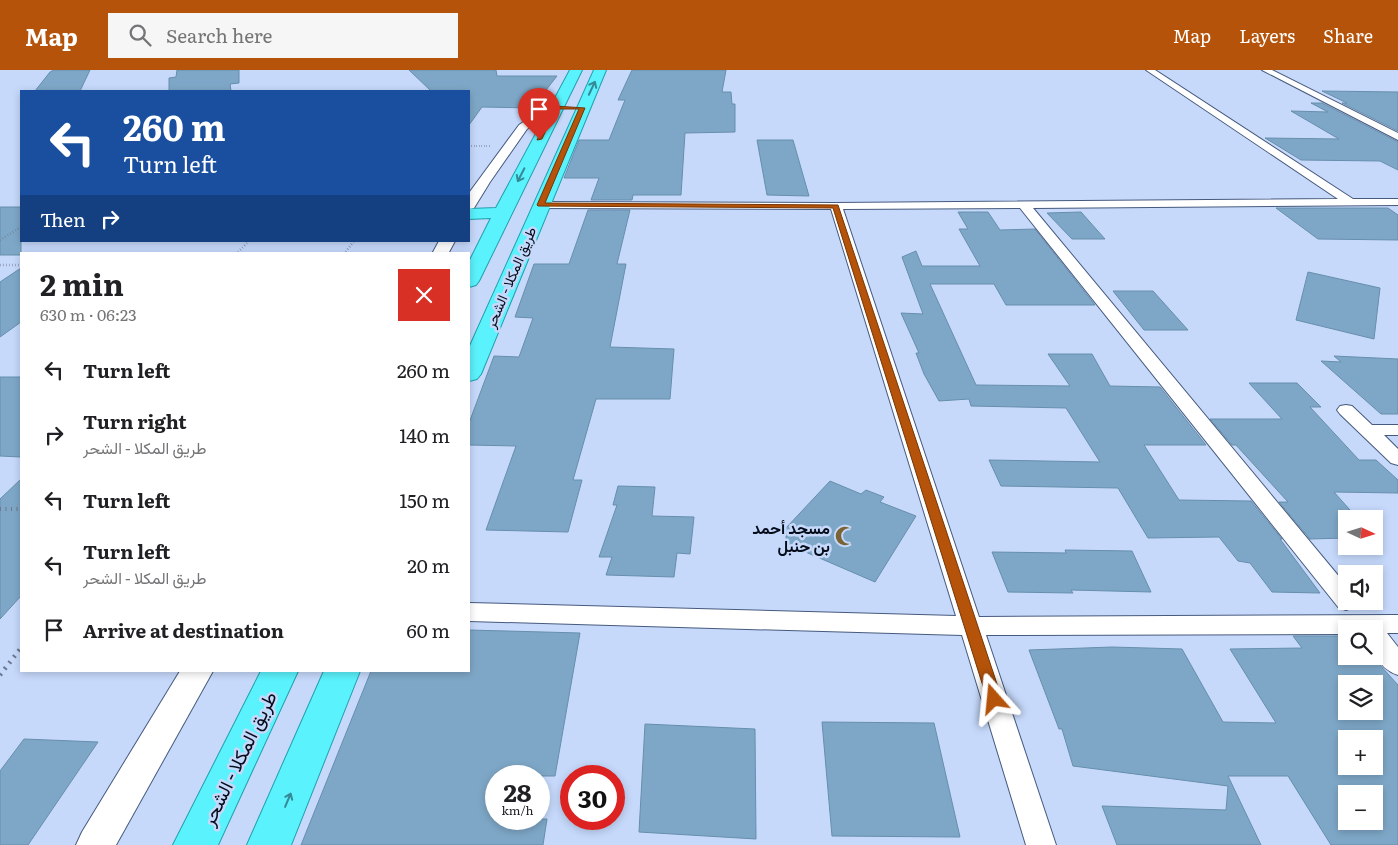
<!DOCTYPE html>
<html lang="en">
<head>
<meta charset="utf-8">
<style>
	body { margin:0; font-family:Literata,Vazirmatn,serif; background:#f6f6f6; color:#202124; height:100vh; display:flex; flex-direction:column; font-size:19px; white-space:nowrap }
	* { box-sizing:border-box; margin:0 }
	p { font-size:16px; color:#757577 }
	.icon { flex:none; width:28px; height:28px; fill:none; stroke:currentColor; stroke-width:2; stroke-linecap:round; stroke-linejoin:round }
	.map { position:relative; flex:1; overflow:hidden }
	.side { position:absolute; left:20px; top:182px; width:450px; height:420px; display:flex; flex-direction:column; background:#fff; border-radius:0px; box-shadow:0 2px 8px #0003 }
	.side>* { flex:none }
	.guide { position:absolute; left:20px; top:20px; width:450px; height:152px; border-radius:0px; box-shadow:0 2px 8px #0003; background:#1a4fa0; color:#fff; overflow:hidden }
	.needle { width:32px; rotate:94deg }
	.fabs { position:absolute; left:1338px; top:440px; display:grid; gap:10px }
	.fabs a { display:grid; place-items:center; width:45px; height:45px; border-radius:0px; background:#fff; box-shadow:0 2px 8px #0003; font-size:25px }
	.speed { position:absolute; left:485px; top:695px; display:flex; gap:10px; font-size:25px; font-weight:700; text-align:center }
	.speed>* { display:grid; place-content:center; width:65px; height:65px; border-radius:50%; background:#fff; box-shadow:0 2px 8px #0003; line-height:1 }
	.speed small { font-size:12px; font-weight:400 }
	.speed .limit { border:8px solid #d22; background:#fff; color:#111 }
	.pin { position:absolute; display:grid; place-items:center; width:42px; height:42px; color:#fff; margin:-51px -21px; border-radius:50% 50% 50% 0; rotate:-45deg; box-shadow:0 0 5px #0007 }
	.pin .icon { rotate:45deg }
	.me { position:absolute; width:55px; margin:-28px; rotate:342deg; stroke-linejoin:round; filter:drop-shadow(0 0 4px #0008) }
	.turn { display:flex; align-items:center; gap:18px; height:105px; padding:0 20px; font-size:22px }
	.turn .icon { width:65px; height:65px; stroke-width:2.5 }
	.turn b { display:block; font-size:35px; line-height:42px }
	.then { display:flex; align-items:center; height:48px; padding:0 20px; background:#0003; gap:10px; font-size:19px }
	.round { display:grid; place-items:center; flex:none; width:52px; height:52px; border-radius:0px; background:#f6f6f6 }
	.overview { display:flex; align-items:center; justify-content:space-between; height:85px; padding:0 20px }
	h1 { font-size:30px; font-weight:700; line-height:38px }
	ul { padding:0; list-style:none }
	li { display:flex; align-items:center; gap:15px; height:65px; padding:0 20px }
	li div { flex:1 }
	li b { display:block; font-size:19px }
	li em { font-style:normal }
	header { display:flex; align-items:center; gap:30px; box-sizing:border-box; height:70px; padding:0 25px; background:#b45309; color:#fff }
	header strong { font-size:24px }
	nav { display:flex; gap:28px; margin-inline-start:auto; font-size:18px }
	.search { width:350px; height:45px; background:#f6f6f6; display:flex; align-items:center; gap:12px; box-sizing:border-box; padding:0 18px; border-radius:0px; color:#757577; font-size:19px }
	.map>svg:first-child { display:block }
</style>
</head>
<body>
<header>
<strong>Map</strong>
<div class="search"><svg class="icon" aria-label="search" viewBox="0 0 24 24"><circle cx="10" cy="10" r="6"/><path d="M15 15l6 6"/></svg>Search here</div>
<nav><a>Map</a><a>Layers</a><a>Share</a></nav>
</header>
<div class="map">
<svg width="1398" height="775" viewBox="0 0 1398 775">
	<rect width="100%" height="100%" fill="#c6d9fb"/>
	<g fill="#7ea7c7" stroke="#678ead" fill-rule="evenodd">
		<polygon points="54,0 90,0 80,21 35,21 50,2"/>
		<polygon points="177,0 239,0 239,13 230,14 231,21 169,21 169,8 176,7"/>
		<polygon points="409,0 496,0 497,6 557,6 532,38 482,37 469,55 469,21 431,21"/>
		<polygon points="632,0 726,0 722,22 731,22 732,34 735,34 735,62 685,63 681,125 633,125 632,130 591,130 599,108 564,108 579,70 609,70 625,30 618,30"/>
		<polygon points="1322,21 1398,22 1398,61 1342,33 1347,33"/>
		<polygon points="1311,33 1322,33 1398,72 1398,100 1380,91 1301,90 1265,68 1339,69 1291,41 1328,42"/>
		<polygon points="757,70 793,70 809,126 767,125"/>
		<rect x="0" y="137" width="21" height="48"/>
		<polygon points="1276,138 1388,138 1398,145 1398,170 1318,169"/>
		<polygon points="588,140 630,140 617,194 626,194 610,277 674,279 670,329 596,329 573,410 582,410 568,462 486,460 516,376 469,375 469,353 494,286 519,287 533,248 515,247 534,194 569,194"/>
		<polygon points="958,142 988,142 1000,160 1035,159 1095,235 1006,235 994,214 930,214 976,315 1070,316 1048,284 1092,284 1110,316 1160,317 1206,375 1144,375 1179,430 1251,431 1282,469 1280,469 1320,523 1272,522 1250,493 1238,491 1219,467 1148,468 1118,418 1001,416 989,390 1100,392 1066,338 971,336 969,329 939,331 924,304 916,283 919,283 901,243 923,244 902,187 916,181 922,196 980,196 959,159 968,159"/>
		<polygon points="1081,142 1105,169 1072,169 1047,143"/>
		<polygon points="21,198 21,252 0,267 0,212"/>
		<polygon points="1308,202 1380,218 1374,269 1296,250"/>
		<polygon points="1113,221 1153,221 1188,260 1144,260"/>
		<polygon points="1334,286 1398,289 1398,344 1381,344 1321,291 1341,292"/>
		<polygon points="0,307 21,307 21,387 0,386"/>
		<polygon points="1249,313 1297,313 1321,337 1310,337 1359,390 1376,390 1398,410 1398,423 1334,422 1358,449 1346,449 1346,468 1310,469 1279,432 1288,432 1236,375 1232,375 1210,349 1282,349"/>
		<polygon points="21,409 21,526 0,549 0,429"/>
		<polygon points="830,411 861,424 866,420 884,427 880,432 916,446 875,512 787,474 785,459"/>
		<polygon points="618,416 655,417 652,446 694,447 690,484 677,483 674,507 606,505 612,487 599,487 617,435 613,435"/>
		<polygon points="1065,480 1132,481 1151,522 1071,520 1073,523 1008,522 992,482 1066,483"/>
		<polygon points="469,560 580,563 555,706 496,706 496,749 547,749 543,775 301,775 371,601 469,601"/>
		<path d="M 1293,566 L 1346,566 L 1346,586 L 1374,586 L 1374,582 L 1379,594 L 1398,615 L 1398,775 L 1331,775 L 1288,706 L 1228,706 L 1261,775 L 1117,775 L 1102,736 L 1226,740 L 1228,716 L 1073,696 L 1062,659 L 1059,659 L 1029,580 L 1112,577 L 1182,579 L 1223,652 L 1276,653 L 1230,579 L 1302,578 ZM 1346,614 L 1374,614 L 1374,641 L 1346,641 ZM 1346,669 L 1374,669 L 1374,696 L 1346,696 ZM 1346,724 L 1374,724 L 1374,751 L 1346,751 Z"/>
		<polygon points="822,652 934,653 960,767 832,766"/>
		<polygon points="645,654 755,659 756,769 639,762"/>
		<polygon points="24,669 98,672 28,775 0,775 0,701"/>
	</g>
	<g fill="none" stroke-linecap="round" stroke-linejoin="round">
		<defs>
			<g id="minor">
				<path d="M 1146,0 L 1155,0 L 1353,129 L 1398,129 L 1398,135 L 1033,138 L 1346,515 L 1346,531 L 1357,531 L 1354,537 L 1346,540 L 1338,537 L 1020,138 L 843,139 L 979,547 L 1398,545 L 1398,563 L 1387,563 L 1398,577 L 1398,605 C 1375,597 1374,580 1374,559 L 1346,559 L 1346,564 L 986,565 L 1056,775 L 1026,775 L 962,565 L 469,551 L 469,533 L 956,546 L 831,139 L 541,138 L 535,135 L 541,132 L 836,133 L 1338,129 Z"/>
				<polygon points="1262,0 1272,0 1398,63 1398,70"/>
				<polygon points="1346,335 1352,336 1372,355 1398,355 1398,365 1384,365 1398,379 1398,395 1391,393 1340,344 1337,340 1340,336"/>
			</g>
			<g id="tertiary">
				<polygon points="558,28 562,29 563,31 562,33 527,59 490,112 474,138 469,139 469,123 519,55"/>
				<polygon points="439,171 455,171 448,184 432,184"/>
				<polygon points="180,601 213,601 116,775 76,775 82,762"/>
			</g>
			<g id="trunk">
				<polygon points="570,0 582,0 479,211 476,215 469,217 469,192 491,148 469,149 469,139 496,138"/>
				<polygon points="594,0 606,0 481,304 477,309 469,311 469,278"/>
				<polygon points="261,601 298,601 218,775 173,775"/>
				<polygon points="324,601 360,601 291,775 247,775"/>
			</g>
		</defs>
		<use href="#minor" stroke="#465a7e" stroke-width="2"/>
		<use href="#tertiary" stroke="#465a7e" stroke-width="2"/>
		<use href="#trunk" stroke="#219fac" stroke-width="2"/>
		<polyline stroke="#6b7890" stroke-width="2" stroke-dasharray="0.5 2" stroke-linecap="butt" points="469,76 490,76"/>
		<g stroke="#6b7890" stroke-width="2.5" stroke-dasharray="0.5 2.5" stroke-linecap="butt">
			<polyline points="0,170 21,157"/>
			<polyline points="236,184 249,171"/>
			<polyline points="344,184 354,171"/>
			<polyline points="0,195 21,195"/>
		</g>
		<polyline stroke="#6b7890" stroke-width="4" stroke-dasharray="1 4.5" stroke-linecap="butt" points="0,439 21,439"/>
		<polyline stroke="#6b7890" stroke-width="4.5" stroke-dasharray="2 5.5" stroke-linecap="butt" points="0,605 21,578"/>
		<use href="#minor" fill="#fff" fill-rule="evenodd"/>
		<use href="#tertiary" fill="#fff" fill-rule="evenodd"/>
		<use href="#trunk" fill="#5af2fc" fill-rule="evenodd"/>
	</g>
	<defs><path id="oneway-shaft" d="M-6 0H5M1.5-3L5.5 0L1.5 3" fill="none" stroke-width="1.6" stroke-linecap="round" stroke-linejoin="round" transform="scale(1.25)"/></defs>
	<g stroke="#348a96">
		<use href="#oneway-shaft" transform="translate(592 18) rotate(-65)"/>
		<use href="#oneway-shaft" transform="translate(521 105) rotate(117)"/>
		<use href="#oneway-shaft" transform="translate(288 730) rotate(-67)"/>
	</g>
	<polygon fill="#b45309" stroke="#753606" points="555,36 585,38 545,133 838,135 1002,629 1000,633 994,635 989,633 987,629 833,138 538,136 537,135 579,39 556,39 542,69 537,70 552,38"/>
	<defs>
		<symbol id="mosque-bare" viewBox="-9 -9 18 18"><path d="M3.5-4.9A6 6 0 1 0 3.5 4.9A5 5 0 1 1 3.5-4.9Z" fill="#7b6334" stroke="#c6d9fb" stroke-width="2.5" paint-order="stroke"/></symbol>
	</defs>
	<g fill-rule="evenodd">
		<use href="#mosque-bare" x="831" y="452" width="28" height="28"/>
	</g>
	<g text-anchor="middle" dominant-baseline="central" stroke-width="5" stroke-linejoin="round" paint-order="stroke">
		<g font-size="14" fill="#050c19" stroke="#c6d9fb">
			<text transform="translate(510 207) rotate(-67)">طريق المكلا - الشحر</text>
		</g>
		<g font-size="16" font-weight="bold" fill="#050c19" stroke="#c6d9fb" text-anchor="end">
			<text x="830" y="457">مسجد أحمد<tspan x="830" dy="18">بن حنبل</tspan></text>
		</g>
		<g font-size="19" fill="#050c19" stroke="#c6d9fb">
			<text transform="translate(238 688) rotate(-64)">طريق المكلا - الشحر</text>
		</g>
	</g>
</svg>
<div class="fabs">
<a><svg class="needle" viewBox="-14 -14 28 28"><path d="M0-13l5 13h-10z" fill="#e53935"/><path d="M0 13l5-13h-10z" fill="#757577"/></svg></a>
<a><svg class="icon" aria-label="sound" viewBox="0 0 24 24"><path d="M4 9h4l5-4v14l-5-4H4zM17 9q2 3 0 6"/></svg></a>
<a><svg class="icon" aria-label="search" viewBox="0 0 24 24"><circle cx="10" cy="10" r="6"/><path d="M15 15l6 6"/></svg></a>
<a><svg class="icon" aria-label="layers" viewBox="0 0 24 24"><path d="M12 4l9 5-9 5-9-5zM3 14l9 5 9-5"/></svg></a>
<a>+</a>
<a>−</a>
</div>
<div class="speed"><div>28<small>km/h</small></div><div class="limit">30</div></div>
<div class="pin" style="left:539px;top:69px;background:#d93025"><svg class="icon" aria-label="arrive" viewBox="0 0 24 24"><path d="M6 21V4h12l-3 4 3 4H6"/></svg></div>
<svg class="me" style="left:994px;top:629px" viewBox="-20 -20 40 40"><path d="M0-17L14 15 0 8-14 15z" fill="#b45309" stroke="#fff" stroke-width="4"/></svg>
<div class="guide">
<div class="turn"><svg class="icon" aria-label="left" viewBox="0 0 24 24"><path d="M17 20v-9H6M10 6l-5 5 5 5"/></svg><div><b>260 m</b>Turn left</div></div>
<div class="then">Then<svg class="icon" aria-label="right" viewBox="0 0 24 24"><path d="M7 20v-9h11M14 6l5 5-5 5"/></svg></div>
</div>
<section class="side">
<div class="overview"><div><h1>2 min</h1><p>630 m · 06:23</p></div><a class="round" style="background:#d93025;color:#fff"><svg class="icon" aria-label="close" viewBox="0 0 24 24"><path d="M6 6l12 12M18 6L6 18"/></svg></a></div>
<ul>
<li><svg class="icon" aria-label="left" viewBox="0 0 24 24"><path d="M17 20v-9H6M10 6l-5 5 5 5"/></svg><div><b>Turn left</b></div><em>260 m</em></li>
<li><svg class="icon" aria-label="right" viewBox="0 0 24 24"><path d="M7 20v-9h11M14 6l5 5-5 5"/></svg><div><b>Turn right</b><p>طريق المكلا - الشحر</p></div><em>140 m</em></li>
<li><svg class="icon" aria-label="left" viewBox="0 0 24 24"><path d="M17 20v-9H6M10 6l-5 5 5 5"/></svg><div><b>Turn left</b></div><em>150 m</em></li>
<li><svg class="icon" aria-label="left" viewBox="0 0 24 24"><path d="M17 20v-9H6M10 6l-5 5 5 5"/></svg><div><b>Turn left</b><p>طريق المكلا - الشحر</p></div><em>20 m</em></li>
<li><svg class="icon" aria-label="arrive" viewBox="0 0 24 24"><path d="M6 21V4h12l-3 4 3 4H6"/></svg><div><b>Arrive at destination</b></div><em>60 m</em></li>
</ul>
</section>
</div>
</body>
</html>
